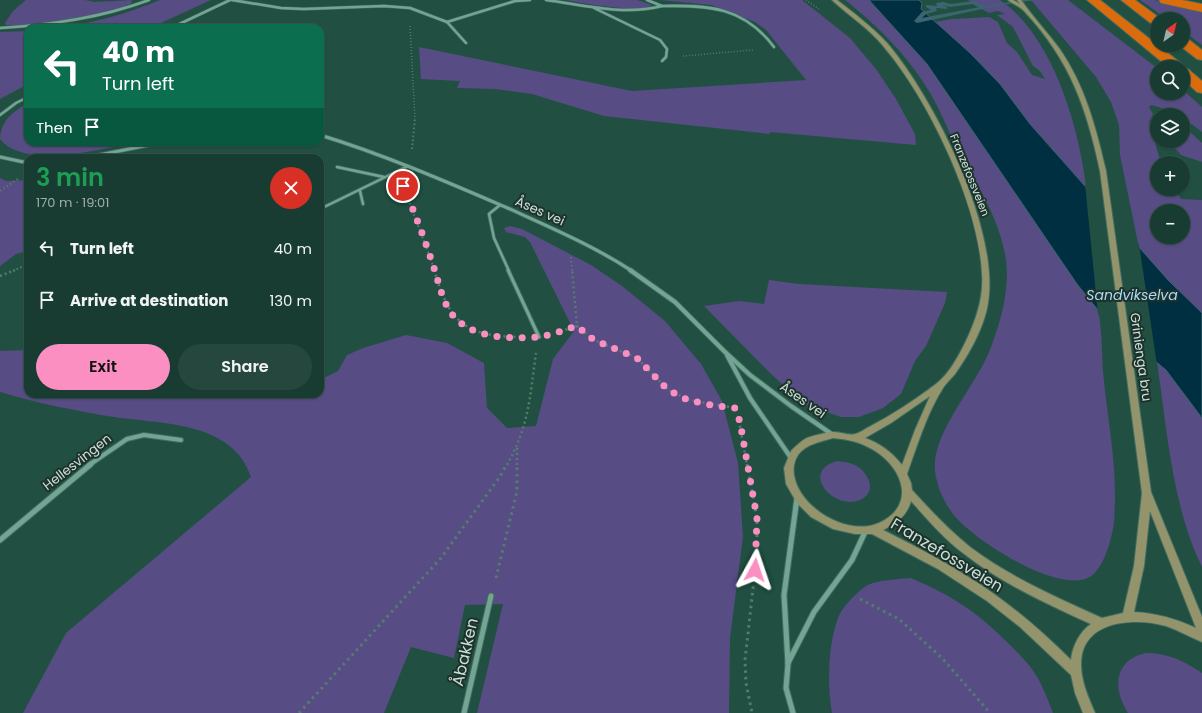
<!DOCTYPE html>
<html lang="en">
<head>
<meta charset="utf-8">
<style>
	body { margin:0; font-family:Poppins,sans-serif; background:#26473e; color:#f1f3f6; height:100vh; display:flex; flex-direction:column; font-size:15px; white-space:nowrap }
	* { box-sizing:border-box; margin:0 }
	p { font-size:13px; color:#9fadac }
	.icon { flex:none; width:22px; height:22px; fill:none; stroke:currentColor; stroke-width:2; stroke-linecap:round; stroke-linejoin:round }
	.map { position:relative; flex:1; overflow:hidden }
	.sheet { position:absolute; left:24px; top:154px; width:300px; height:244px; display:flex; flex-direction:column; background:#193c32; border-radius:12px; box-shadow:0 1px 3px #0004,0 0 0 1px #37564d }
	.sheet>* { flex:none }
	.hud { position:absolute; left:24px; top:24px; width:300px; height:122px; border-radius:12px; box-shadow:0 1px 3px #0004,0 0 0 1px #37564d; background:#0b6e4f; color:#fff; overflow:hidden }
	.needle { width:26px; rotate:34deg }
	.tools { position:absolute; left:1150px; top:12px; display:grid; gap:8px }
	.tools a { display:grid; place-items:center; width:40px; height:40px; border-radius:50%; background:#193c32; box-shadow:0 1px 3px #0004,0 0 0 1px #37564d; font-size:20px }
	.pin { position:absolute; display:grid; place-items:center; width:34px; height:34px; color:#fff; margin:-17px; border:2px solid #fff; border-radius:50%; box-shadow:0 1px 4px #0007 }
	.me { position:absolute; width:44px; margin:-22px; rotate:5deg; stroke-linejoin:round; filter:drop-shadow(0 0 3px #0008) }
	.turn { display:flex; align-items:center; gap:14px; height:84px; padding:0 12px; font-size:18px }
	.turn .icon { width:52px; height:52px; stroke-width:2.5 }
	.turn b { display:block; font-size:28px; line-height:34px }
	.then { display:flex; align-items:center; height:38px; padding:0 12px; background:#0003; gap:8px; font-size:15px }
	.round { display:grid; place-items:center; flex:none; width:42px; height:42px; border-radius:21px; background:#26473e }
	.head { display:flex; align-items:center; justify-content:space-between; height:68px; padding:0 12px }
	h1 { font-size:24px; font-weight:600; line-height:30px; color:#1e9e55 }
	.primary-button { display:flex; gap:8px; margin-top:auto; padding:8px 12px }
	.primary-button a { flex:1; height:46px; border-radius:24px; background:#fc8fc1; color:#111; font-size:16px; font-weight:600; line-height:46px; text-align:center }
	.primary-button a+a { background:#26473e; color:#f1f3f6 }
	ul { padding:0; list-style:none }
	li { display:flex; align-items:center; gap:12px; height:52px; padding:0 12px }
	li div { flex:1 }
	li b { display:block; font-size:15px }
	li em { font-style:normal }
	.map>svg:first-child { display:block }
</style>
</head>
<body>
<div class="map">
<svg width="1202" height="713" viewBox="0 0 1202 713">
	<rect width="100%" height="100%" fill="#215043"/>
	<g fill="#574c84" fill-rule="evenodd">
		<path d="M 26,0 L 85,0 L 95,2 L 132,0 L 131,4 C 93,17 46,28 6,25 L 5,23 L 13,11 Z"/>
		<path d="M 160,0 L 211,0 L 150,28 L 55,28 C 91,24 126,14 160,0 Z"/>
		<path d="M 564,0 L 637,0 L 652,5 C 644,15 578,2 564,0 Z"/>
		<polygon points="660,0 802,0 850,38 876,69 896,99 915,134 916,145 770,132 770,134 604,116 532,94 495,89 457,88 460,81 421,79 419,47 632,91 806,80 766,30 755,22 711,5"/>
		<path d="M 845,0 L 869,0 L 927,64 L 1077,284 C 1083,292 1092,300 1097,309 C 1102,319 1102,358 1103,372 C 1107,415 1116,459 1115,503 C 1114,511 1115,521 1113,529 C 1110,543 1104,567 1091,576 C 1061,597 972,539 953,514 C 944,502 937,487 935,471 C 931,434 975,387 989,352 C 1000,324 1010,291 1006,260 C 1000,219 977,185 958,150 C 948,131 941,111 930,93 C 909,57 877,25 845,0 Z"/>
		<path d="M 947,0 L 1000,0 C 1053,36 1079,127 1086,187 L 1030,124 L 1000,84 L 970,53 L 935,22 L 952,19 L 989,17 L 998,22 L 1007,43 L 1017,52 L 1032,75 L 1045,79 L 1040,71 L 1033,66 L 1013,27 L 997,15 L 1005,14 L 998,11 L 989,13 L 974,5 L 979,4 L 967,0 Z"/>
		<path d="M 1031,0 L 1068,0 L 1157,68 L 1157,93 L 1183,93 L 1183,90 L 1202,107 L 1202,132 L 1193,125 L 1183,121 L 1183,115 L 1171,115 L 1169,110 L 1151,105 L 1149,107 L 1153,114 L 1149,122 L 1161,163 L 1157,163 L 1157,189 L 1175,189 L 1181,199 L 1202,200 L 1202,313 L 1168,280 L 1139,248 L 1120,155 L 1119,125 L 1111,102 L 1096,77 ZM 1157,211 L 1183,211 L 1183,237 L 1157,237 Z"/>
		<polygon points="1140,0 1154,0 1202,11 1202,45 1183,31 1183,19 1167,19"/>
		<polygon points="28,31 28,84 0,99 0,32"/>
		<path d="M 28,103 L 28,142 L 136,142 C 103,149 24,170 0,139 C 1,120 13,112 28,103 Z"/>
		<polygon points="1183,130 1189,131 1202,143 1202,162 1181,155 1174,147 1174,141 1183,141"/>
		<polygon points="0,178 6,181 28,180 28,251 16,254 0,266"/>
		<path d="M 510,226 L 522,229 L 591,265 L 622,286 L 665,321 L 701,364 L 722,401 L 738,463 L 743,537 L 730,638 L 729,713 L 477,713 L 503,604 L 465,605 L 454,658 L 411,647 L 384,713 L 23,713 L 66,633 L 251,477 C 233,421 160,424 114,417 C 76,411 37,403 0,392 L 0,351 L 28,350 L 28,394 L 320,394 L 320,380 L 338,371 L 347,355 L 363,348 L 406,335 L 447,343 L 484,363 L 487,408 L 507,428 L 536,426 L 553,359 L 574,331 L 530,242 L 525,237 L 506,232 L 504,228 Z"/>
		<polygon points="769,280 799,284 947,292 945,303 926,346 915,361 901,394 883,408 859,417 841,417 806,405 771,374 704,306 739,301 764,304"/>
		<path d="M 1157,362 L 1166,370 L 1202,418 L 1202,567 C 1172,506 1167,429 1157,362 Z"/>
		<path d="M 837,461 C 843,462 849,462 855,465 C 867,471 878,490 862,499 C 836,513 798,472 837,461 Z"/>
		<path d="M 911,578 C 953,596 980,614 1011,646 C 1022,657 1033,668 1040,682 C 1045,692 1049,703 1053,713 L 832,713 C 827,685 828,645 838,618 C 842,607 856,593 866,586 C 876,580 900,579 911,578 Z"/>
		<path d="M 1146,653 C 1168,653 1184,661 1202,673 L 1202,713 L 1128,713 C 1112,688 1114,660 1146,653 Z"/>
	</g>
	<polygon fill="#002f42" stroke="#3c656f" points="869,0 919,0 922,3 921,9 970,53 1000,84 1030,124 1168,280 1202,313 1202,418 1166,370 1106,320 1077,284 927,64"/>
	<polygon fill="#215043" points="1085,184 1139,244 1157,365 1105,322 1098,314"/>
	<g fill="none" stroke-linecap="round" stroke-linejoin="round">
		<path fill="#3c656f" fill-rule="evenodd" d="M 1022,0 L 1036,0 L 1001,5 L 917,23 L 914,21 L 922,12 L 931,10 L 926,7 L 926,5 L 937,6 L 936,3 L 943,2 L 951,4 L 974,1 L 986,6 ZM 973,4 L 980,7 L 922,18 L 926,14 L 937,11 L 936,8 L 947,9 L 947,7 L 943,5 L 950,7 Z"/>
		<defs>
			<g id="service-far1">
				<polyline points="337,167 384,177"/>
				<polyline points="360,191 363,204"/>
				<polyline points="500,205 489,214 494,238 509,271"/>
				<polyline points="320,209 408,166"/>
			</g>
			<polyline id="service" points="508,270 539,337"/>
			<g id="minor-far3">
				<polyline points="232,0 281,8 304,9 384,6 410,8 447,22 466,43"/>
				<path d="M 546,0 C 585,5 623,16 662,6 L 647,0"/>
				<path d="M 662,6 C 709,5 744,7 774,47"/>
				<polyline points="594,8 660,40 667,49 666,57 662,61"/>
				<polyline points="447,22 515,1 530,0"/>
				<path d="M 0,28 C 52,25 100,18 149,0"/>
				<polyline points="171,28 230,0"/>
				<polyline points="0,115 16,103 28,97"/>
			</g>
			<g id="minor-far2">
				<path d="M 320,135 C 385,155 447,182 510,209 C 551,228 594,246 632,271"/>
				<polyline points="0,157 28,163"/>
				<polyline points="84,158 164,142"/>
			</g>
			<g id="minor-far1">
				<polyline points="630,270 675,302 725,352 750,375 791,406 833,435"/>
				<polyline points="727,355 750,398 791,458"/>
				<polyline points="89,465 127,439 144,435 181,440"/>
			</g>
			<g id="minor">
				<polyline points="0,540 91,464"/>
				<polyline points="788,663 814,612 852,560 866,530"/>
				<polyline points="464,713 491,596"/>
				<polyline points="793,713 786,688 788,664 784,595 797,498"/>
			</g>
			<path id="secondary" d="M 832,0 L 837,0 C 854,13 872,27 887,43 C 934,98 1000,230 988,303 C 984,328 969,354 955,374 C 951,379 946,383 943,388 C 927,413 917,446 907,474 L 911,483 L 912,490 C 930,510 949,530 970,547 C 1010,577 1057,598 1102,618 L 1123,613 L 1134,566 L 1142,493 L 1100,171 C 1087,109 1070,60 1025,12 C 1021,7 1013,4 1008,0 L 1013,0 L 1020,4 L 1017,0 L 1021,0 C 1033,17 1047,32 1059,48 C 1085,85 1096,128 1106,171 L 1151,492 L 1202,617 L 1202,642 C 1190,637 1178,630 1166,626 C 1138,618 1090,619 1082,654 C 1078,675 1087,694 1095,713 L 1083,713 L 1075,693 L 1071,675 L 1020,627 L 987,601 L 938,569 L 872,534 L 855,534 L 833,529 L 811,517 L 797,503 L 786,484 L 784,468 L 791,451 C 795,447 800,442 805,439 C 810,436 828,432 834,432 C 841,432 850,436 855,434 C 860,433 865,429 869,427 C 892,415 915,400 936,384 C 948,375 957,359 964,345 C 975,323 984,299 982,274 C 979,205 929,100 884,47 C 869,28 849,16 832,0 ZM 930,396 L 915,430 L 902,465 C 892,452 879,443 865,438 L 891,423 ZM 833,438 C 845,439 857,441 868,447 C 900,462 920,504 879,523 C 848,537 799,508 794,475 C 793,469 794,461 798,455 C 806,444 820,442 833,438 ZM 911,501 C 927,519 943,538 963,553 C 1001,583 1047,604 1091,624 C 1080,631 1072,647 1071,660 C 1047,636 1022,614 994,594 C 959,569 921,549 883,530 C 896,524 907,516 911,501 ZM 1150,511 L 1196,628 C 1176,619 1157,613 1134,612 L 1144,566 Z"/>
			<g id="motorway">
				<polygon points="1087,0 1100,0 1182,64 1184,67 1183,68 1188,69 1202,81 1202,93 1197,92 1183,79 1183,67 1168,67"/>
				<polygon points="1121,0 1135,0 1161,19 1157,19 1157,26 1153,25"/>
				<polygon points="1159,0 1182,0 1202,4 1202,12 1161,3"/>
				<polygon points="1183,38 1188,39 1202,50 1202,60 1197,59 1179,45 1183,45"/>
			</g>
		</defs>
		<use href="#service-far1" stroke="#416d61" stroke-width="4"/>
		<use href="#service" stroke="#416d61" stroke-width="5"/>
		<use href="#minor-far3" stroke="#416d61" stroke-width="3.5"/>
		<use href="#minor-far2" stroke="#416d61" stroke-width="4.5"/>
		<use href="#minor-far1" stroke="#416d61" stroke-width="6"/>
		<use href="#minor" stroke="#416d61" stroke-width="7"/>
		<use href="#secondary" stroke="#416d61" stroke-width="2"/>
		<use href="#motorway" stroke="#416d61" stroke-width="2"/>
		<g stroke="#547c70" stroke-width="1.5" stroke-dasharray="1 2" stroke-linecap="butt">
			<polyline points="806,0 819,9"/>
			<polyline points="410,26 415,119"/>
			<polyline points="683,56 753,50"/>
		</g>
		<g stroke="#547c70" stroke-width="2" stroke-dasharray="1.5 2.5" stroke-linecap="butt">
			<polyline points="412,149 415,118"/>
			<polyline points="404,188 435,271"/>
			<polyline points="0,191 18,179"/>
			<polyline points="571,257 572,271"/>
			<polyline points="13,271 28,264"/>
		</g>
		<g stroke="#547c70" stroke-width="2.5" stroke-dasharray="2 3" stroke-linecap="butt">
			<path d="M 434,270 C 450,322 463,336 519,337"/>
			<polyline points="0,276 15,270"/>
			<polyline points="577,326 594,340 637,358 668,390 689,400 735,408"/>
			<polyline points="556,333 577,326 572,270"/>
			<polyline points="738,416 747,465"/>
			<polyline points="517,448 517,465"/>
			<path d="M 507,465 C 529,426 530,396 536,353"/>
		</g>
		<g stroke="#547c70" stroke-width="3" stroke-dasharray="2.5 4" stroke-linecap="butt">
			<polyline points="747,464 757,518 757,553 745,660 746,683 752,713"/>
			<polyline points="496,578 517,491 517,464"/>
			<polyline points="860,599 899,619 943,659 990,713"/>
			<polyline points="299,713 441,558 499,478 507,464"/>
		</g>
		<use href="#service-far1" stroke="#74a494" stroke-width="2.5"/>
		<use href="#service" stroke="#74a494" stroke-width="3"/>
		<use href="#minor-far3" stroke="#74a494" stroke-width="2.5"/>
		<use href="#minor-far2" stroke="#74a494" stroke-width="3"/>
		<use href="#minor-far1" stroke="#74a494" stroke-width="4"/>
		<use href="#minor" stroke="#74a494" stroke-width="5"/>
		<use href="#secondary" fill="#93936c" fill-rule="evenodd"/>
		<use href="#motorway" fill="#da6c0d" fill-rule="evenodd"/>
	</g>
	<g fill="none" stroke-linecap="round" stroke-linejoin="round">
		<path stroke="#fc8fc1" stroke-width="7" stroke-dasharray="0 12.6" d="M 403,186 C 415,213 425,240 434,268 C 439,283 442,300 451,313 C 470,339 510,339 539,337 C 552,335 564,330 577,326 L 594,340 L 637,358 L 668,390 L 688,400 L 711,405 L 735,408 L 740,422 L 757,518 L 755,570"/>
	</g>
	<g text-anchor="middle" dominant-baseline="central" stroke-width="4" stroke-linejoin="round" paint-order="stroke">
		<g font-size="11" fill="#c9e2d9" stroke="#1e312b">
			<text transform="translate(970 175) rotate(68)">Franzefossveien</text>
		</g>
		<g font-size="13" fill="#c9e2d9" stroke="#1e312b">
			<text transform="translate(540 211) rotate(24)">Åses vei</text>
			<text transform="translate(1141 357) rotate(82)">Grinienga bru</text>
			<text transform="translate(803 400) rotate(35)">Åses vei</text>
			<text transform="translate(77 462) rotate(-38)">Hellesvingen</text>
		</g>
		<g font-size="14" font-style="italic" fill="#a6ddfa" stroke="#1e312b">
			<text x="1132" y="295">Sandvikselva</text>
		</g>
		<g font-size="16" fill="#c9e2d9" stroke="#1e312b">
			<text transform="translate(947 555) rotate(31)">Franzefossveien</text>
			<text transform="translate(465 652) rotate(-77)">Åbakken</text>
		</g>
	</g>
</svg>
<div class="tools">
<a><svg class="needle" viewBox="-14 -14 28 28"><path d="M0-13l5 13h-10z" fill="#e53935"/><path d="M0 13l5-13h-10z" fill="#9fadac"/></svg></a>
<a><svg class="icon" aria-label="search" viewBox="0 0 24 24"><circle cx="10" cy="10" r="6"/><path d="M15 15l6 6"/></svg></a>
<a><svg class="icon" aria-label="layers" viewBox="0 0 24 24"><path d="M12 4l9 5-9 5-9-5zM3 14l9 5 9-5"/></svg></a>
<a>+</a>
<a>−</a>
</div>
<div class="pin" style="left:403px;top:186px;background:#d93025"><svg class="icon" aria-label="arrive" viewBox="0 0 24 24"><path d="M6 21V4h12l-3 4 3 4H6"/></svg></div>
<svg class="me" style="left:755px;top:570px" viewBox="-20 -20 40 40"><path d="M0-17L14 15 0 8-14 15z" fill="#fc8fc1" stroke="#fff" stroke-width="4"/></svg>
<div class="hud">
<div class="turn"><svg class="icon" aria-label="left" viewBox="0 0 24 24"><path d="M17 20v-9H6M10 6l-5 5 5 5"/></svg><div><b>40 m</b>Turn left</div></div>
<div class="then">Then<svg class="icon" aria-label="arrive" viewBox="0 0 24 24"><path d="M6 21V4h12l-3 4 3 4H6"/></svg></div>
</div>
<section class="sheet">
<div class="head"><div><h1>3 min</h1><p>170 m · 19:01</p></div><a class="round" style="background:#d93025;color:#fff"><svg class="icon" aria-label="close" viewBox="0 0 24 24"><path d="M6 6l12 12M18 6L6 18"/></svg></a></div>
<ul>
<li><svg class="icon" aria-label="left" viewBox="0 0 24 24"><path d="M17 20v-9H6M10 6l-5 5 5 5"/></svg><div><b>Turn left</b></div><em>40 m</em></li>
<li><svg class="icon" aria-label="arrive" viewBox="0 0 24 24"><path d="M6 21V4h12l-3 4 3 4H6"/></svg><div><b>Arrive at destination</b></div><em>130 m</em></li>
</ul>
<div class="primary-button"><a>Exit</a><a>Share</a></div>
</section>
</div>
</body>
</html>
